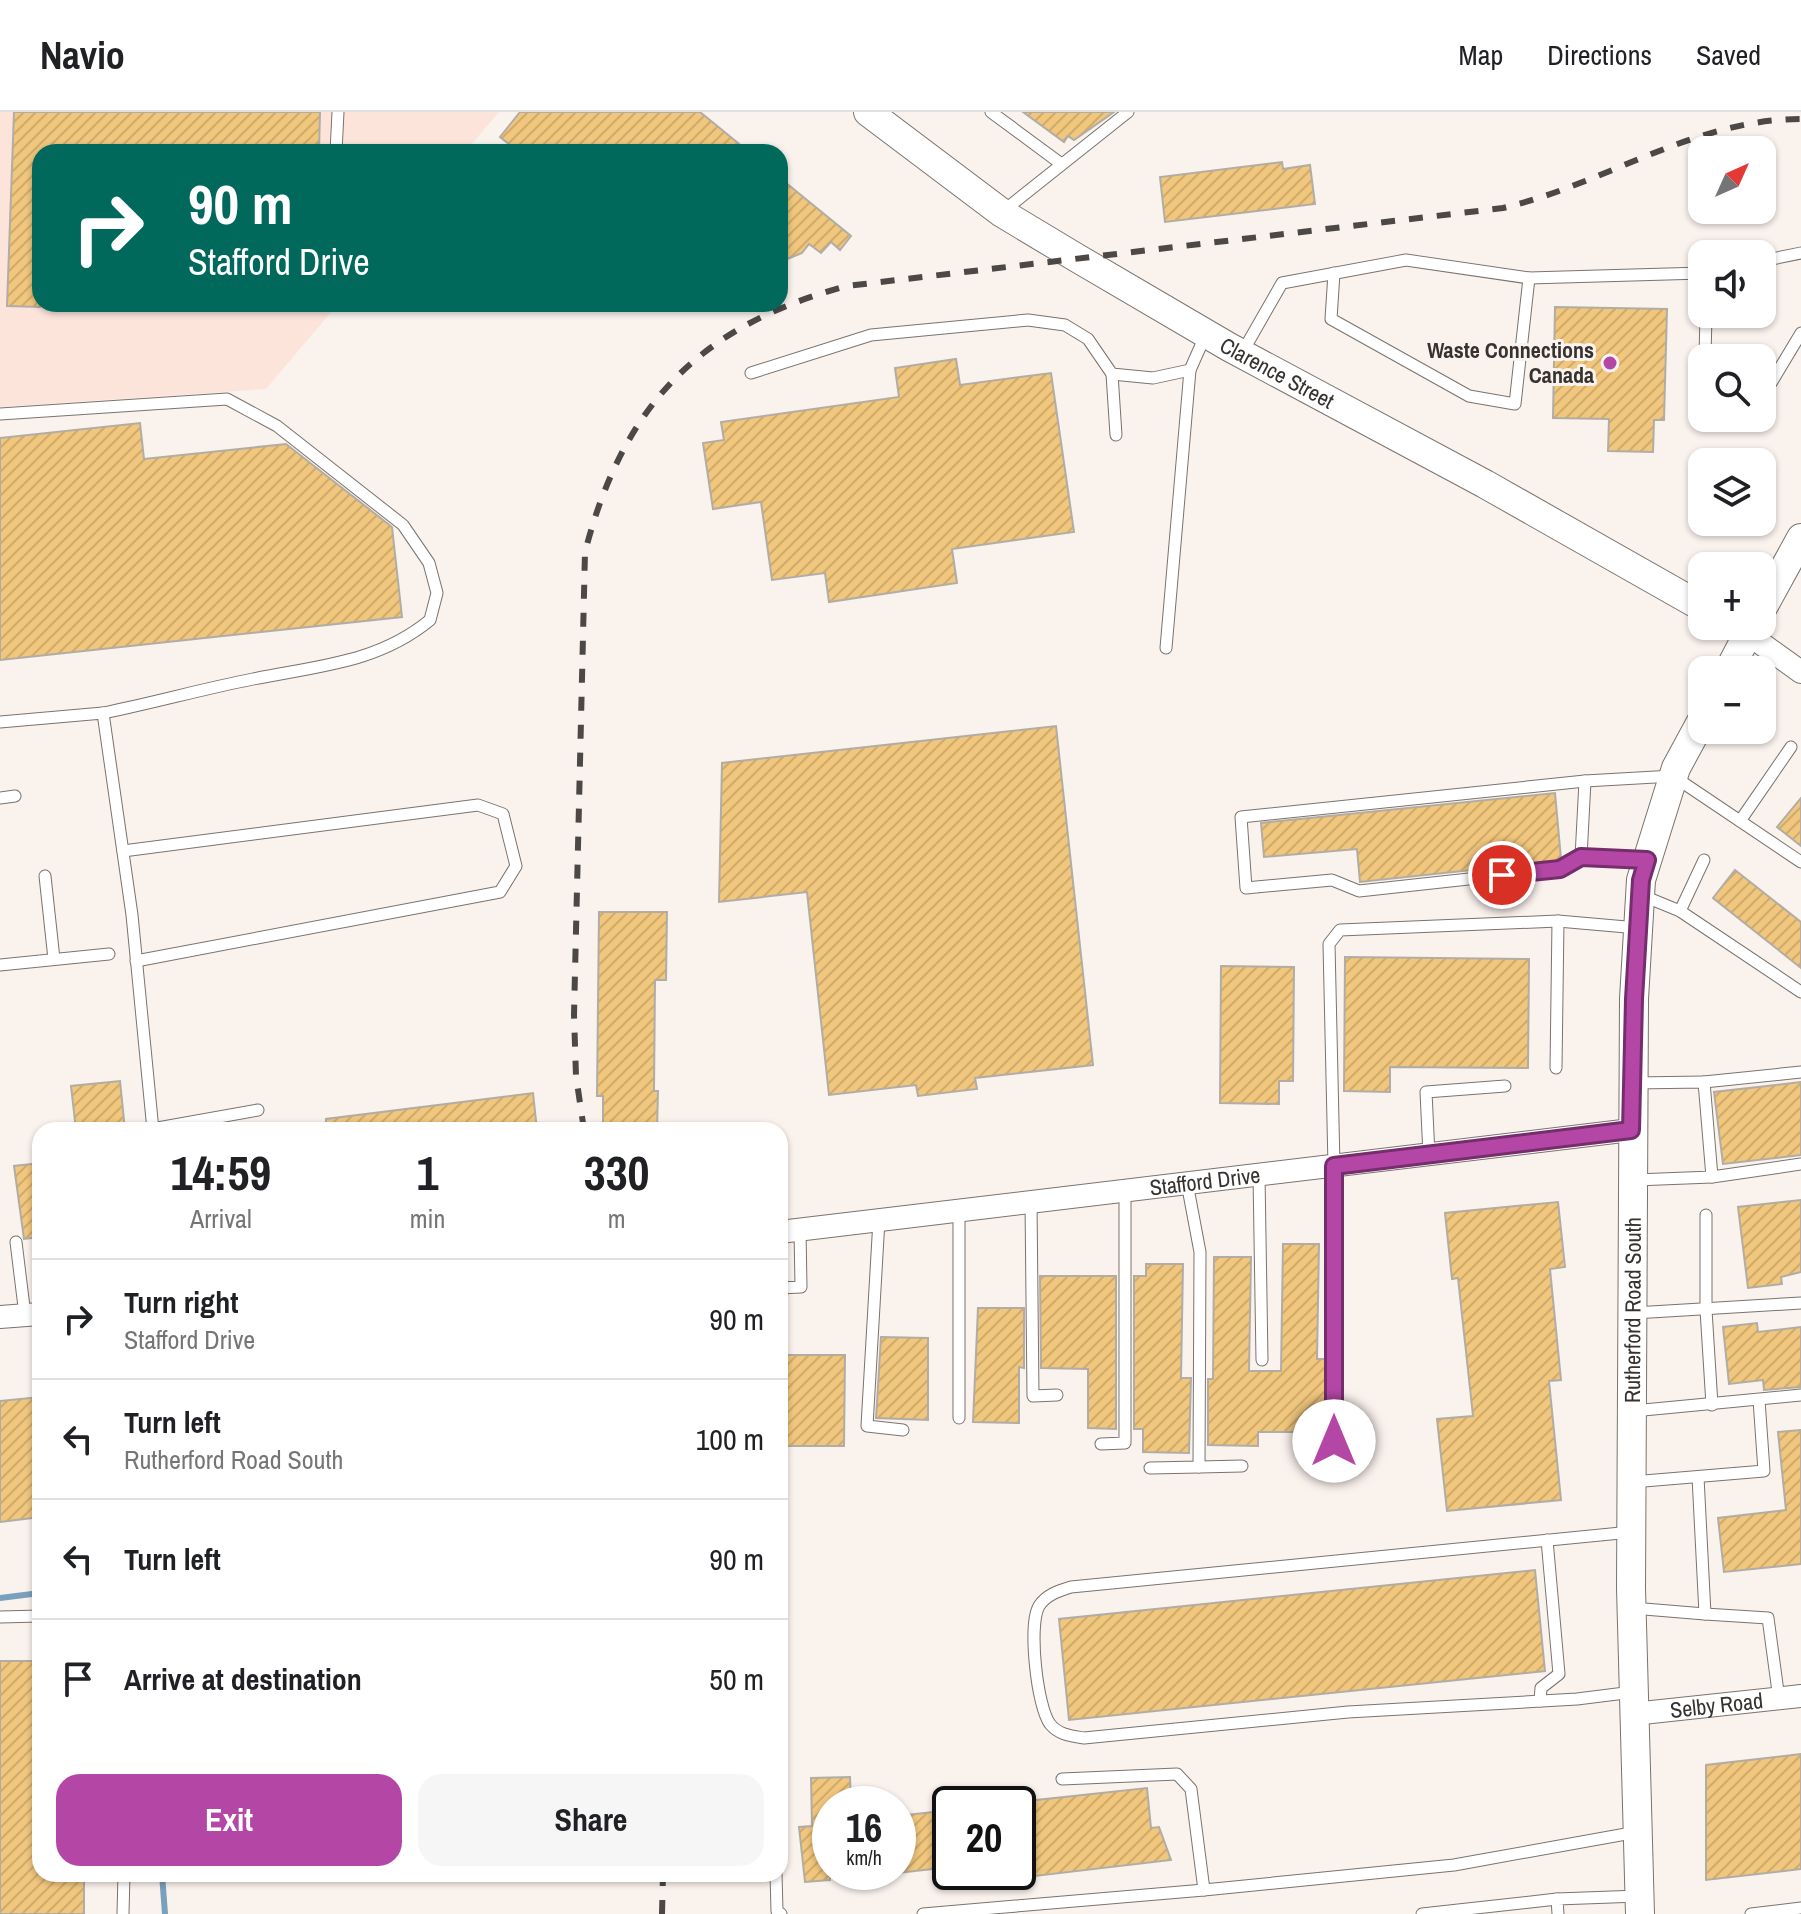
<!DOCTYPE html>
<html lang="en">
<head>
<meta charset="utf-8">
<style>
	body { margin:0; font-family:"Archivo Narrow",sans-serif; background:#f6f6f6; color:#202124; height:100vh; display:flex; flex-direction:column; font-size:30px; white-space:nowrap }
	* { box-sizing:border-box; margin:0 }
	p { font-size:26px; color:#757577 }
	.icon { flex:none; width:44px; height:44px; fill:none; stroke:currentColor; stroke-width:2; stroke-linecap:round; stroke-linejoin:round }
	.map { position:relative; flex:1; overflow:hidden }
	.drawer { position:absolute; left:32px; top:1010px; width:756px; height:760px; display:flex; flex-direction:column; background:#fff; border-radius:24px; box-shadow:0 2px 6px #0004 }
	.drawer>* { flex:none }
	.banner { position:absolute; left:32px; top:32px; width:756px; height:168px; border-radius:24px; box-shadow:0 2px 6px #0004; background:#00695c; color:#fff; overflow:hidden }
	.needle { width:52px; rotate:45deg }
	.controls { position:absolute; left:1688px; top:24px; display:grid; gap:16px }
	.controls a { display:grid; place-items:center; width:88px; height:88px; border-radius:16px; background:#fff; box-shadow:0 2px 6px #0004; font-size:40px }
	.speed { position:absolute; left:812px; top:1674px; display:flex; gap:16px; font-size:40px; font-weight:700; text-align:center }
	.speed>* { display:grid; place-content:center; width:104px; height:104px; border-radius:50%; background:#fff; box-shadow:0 2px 6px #0004; line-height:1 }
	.speed small { font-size:20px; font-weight:400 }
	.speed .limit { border:4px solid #111; border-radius:12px; background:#fff; color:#111 }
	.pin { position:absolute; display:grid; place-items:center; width:68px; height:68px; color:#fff; margin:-34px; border:4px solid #fff; border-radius:50%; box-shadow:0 2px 8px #0007 }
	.me { position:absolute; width:88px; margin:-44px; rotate:0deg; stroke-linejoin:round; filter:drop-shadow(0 0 6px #0008) }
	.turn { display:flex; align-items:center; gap:28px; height:168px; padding:0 24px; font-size:36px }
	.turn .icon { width:104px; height:104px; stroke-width:2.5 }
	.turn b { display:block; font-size:56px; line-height:68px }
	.eta { display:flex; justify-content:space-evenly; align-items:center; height:136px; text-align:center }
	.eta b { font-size:48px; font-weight:700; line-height:56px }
	.primary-button { display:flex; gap:16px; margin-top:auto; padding:16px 24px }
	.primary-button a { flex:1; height:92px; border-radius:24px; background:#b447a6; color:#fff; font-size:32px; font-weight:700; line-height:92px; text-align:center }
	.primary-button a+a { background:#f6f6f6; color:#202124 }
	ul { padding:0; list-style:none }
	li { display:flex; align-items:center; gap:24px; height:120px; padding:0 24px; border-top:2px solid #e0e0e0 }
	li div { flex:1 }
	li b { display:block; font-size:30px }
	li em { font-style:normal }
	header { display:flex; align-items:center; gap:48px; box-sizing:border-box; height:112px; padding:0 40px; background:#fff; border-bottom:2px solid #e0e0e0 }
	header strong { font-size:38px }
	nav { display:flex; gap:44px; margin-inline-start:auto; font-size:28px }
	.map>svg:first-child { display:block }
</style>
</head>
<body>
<header>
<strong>Navio</strong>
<nav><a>Map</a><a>Directions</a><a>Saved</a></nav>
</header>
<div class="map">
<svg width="1801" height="1802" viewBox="0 0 1801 1802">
	<defs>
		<pattern id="building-hatch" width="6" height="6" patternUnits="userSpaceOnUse" patternTransform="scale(2)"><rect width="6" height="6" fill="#f1c67d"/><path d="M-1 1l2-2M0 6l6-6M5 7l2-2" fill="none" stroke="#cfab6c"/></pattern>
	</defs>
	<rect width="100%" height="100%" fill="#faf2ed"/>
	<polygon fill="#fde4db" points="0,0 499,0 465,40 40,40 40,192 338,192 266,277 0,295"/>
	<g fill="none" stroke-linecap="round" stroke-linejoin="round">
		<g stroke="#79a0bd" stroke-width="6">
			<polyline points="0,1486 40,1481"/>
			<polyline points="162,1762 165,1802"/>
		</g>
	</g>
	<g fill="url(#building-hatch)" stroke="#b1ada5" stroke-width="2">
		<polygon points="14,0 320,0 319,40 40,40 40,195 7,194"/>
		<polygon points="520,0 700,0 749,40 519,40 500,25"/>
		<polygon points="1023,0 1114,0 1074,28 1068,24 1064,30"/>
		<polygon points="1282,50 1283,57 1310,53 1315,92 1165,110 1160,65"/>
		<polygon points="780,66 851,124 840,138 831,130 821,141 809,132 802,141 780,150"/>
		<polygon points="1555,195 1667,197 1664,308 1654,308 1653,340 1608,339 1609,307 1553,306"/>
		<polygon points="956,247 960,273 1051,261 1074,420 952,437 957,471 829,490 825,461 772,468 761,390 713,397 703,331 724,328 721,310 899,285 895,256"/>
		<polygon points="140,311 144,347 286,332 392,415 402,505 0,548 0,326"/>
		<polygon points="1056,614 1093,953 975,966 977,977 918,984 916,973 829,983 807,780 719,790 722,651"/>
		<polygon points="1555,681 1561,747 1557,749 1360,770 1357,737 1264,745 1261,711"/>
		<polygon points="1801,686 1801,734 1777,715"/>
		<polygon points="1735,758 1801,810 1801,856 1713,786"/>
		<polygon points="599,800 667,800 666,868 655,868 654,979 658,979 657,1018 603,1018 603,984 597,984"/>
		<polygon points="1345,845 1529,847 1528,956 1390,955 1390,980 1344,979"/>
		<polygon points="1221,854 1294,855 1293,969 1279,969 1279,992 1220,991"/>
		<polygon points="120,969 125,1018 76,1018 71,974"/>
		<polygon points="1801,970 1801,1043 1723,1052 1714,980"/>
		<polygon points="533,981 537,1018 326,1018 326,1007"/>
		<polygon points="40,1051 40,1125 24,1127 14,1054"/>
		<polygon points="1801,1088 1801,1160 1781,1165 1782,1172 1748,1176 1738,1095"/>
		<polygon points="1558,1090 1565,1155 1550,1157 1561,1268 1549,1269 1561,1388 1447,1399 1437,1307 1473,1304 1458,1166 1452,1167 1445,1101"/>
		<polygon points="1283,1132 1319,1132 1317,1247 1326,1247 1326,1320 1258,1320 1258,1334 1208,1333 1208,1267 1213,1267 1214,1145 1251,1145 1249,1259 1281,1259"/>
		<polygon points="1146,1152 1183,1152 1181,1266 1191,1266 1189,1341 1143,1340 1143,1317 1134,1317 1134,1164 1146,1164"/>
		<polygon points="1040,1164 1116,1164 1116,1317 1088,1316 1088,1257 1041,1256"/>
		<polygon points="978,1196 1024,1196 1024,1256 1019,1255 1019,1311 973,1310"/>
		<polygon points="1757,1211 1758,1220 1801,1215 1801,1275 1764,1278 1763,1268 1729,1272 1723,1215"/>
		<polygon points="881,1225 928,1226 928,1308 876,1306"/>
		<polygon points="780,1243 845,1243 844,1334 780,1334"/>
		<polygon points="40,1285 40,1405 0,1410 0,1289"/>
		<polygon points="1801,1318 1801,1452 1724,1460 1718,1406 1786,1398 1778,1320"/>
		<polygon points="1535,1458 1545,1559 1069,1608 1059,1507"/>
		<polygon points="0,1549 40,1549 40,1762 84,1762 84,1802 0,1802"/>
		<polygon points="1801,1642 1801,1757 1706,1768 1706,1653"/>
		<polygon points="850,1665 851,1690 830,1690 830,1768 805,1770 799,1715 812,1714 811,1666"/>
		<polygon points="1147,1676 1151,1716 1159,1715 1171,1748 1018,1766 1018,1690"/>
		<polygon points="950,1698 950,1755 898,1761 898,1704"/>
	</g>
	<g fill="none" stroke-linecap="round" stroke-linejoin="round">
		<defs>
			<g id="service">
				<polyline points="991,0 1060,51"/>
				<polyline points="336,40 338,0"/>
				<polyline points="1002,100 1128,0"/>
				<polyline points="1762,149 1801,141"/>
				<polyline points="1334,161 1331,207 1469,284 1515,292 1529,166"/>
				<polyline points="1242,241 1282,171 1406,148 1529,166 1702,161"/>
				<polyline points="1705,246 1706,202"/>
				<polyline points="751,261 871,223 1028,208 1065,213 1088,227 1112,262 1153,266 1190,258 1206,222"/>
				<polyline points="1112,262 1116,323"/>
				<polyline points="1762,286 1801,221"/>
				<path d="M 0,302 L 227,287 L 277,314 L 403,413 L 429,451 L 437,481 L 430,508 C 378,551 317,554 253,567 C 202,577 153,591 103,601"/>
				<polyline points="1166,536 1190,258"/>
				<polyline points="0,610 103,601 132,803 153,1018"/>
				<polyline points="0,686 15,684"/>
				<polyline points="1740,709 1791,635"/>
				<polyline points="123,739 478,693 503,702 516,754 500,780 136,849"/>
				<polyline points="1581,745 1585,669"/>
				<polyline points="1647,748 1581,745 1560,757 1359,779 1332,768 1246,776 1241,705 1585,669 1673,664 1801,750"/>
				<polyline points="45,764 54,847"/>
				<polyline points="1641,783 1680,799 1801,880"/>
				<polyline points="1680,799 1704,748"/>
				<polyline points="0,853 109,842"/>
				<polyline points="1556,956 1558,809"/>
				<polyline points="1704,970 1801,960"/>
				<polyline points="1633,971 1704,970 1712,1065 1635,1068"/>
				<polyline points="152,1017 258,998"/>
				<polyline points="1429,1043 1426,980 1505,974"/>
				<polyline points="1259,1063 1262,1248"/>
				<polyline points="1712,1065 1801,1052"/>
				<polyline points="1031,1090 1033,1284 1057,1283"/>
				<polyline points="1706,1103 1706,1198 1712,1293"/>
				<polyline points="879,1108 867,1314 903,1318"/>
				<polyline points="16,1130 25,1203"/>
				<polyline points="780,1176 801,1175 800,1118"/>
				<polyline points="1634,1201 1801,1191"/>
				<polyline points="1633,1299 1801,1283"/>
				<polyline points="959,1306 959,1099"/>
				<polyline points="1300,1328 1334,1329 1334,1054 1329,832 1340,818 1558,809 1638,816"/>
				<polyline points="1101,1332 1125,1331 1125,1079"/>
				<polyline points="1199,1355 1242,1354"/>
				<polyline points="1150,1356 1199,1355 1200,1140 1187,1071"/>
				<polyline points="1632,1370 1764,1359 1759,1288"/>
				<path d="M 1631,1420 L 1071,1475 C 1058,1479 1046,1483 1039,1494 C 1028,1513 1037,1595 1050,1612 C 1059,1623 1071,1624 1084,1626 L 1348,1600 L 1577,1587 L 1633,1580"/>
				<polyline points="1632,1496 1705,1502 1698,1365"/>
				<polyline points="1705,1502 1768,1506 1779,1587"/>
				<polyline points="0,1505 40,1504"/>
				<polyline points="1540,1589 1541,1576 1559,1562 1547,1428"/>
				<polyline points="1062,1667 1177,1662 1191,1677 1204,1778 1454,1753 1637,1720"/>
				<polyline points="776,1762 777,1799 781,1802"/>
				<polyline points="123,1802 124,1762"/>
				<polyline points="923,1802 1204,1778"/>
				<polyline points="1422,1802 1557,1787"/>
				<polyline points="1558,1802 1557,1787 1639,1784"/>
				<polyline points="1751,1802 1801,1796"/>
			</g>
			<g id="minor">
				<polyline points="1748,522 1801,560"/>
				<path id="s1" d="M 780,1120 L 1631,1018"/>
				<polyline points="0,1205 40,1202"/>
				<path id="s2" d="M 1633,1602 L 1801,1584"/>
			</g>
			<g id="tertiary">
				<path id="s3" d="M 868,0 L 1002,101 L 1077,146 L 1229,235 L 1485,372 L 1702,495"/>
				<polyline points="1762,497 1801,426"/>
				<polyline points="1729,558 1752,514"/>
				<path id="s4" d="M 1640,1802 L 1631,1476 L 1634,887 L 1641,768 L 1676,656 L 1702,608"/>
			</g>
		</defs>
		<use href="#service" stroke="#7a736e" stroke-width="13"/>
		<use href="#minor" stroke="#7a736e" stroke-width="24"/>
		<use href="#tertiary" stroke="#7a736e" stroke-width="30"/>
		<use href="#service" stroke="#fff" stroke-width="11"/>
		<use href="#minor" stroke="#fff" stroke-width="22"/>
		<use href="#tertiary" stroke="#fff" stroke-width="28"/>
		<g stroke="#4c4846" stroke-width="6" stroke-dasharray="14 14" stroke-linecap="butt">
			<path d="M 584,1018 L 576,964 L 574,903 L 585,440 C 623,293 700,213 847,174 L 1503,96 C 1605,72 1694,7 1801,7"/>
			<polyline points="662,1802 663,1762"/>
		</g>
	</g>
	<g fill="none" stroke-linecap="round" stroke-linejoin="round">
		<defs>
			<polyline id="route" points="1334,1329 1334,1054 1631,1018 1634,887 1641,768 1647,748 1581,745 1560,757 1502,763"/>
		</defs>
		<use href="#route" stroke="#752e6c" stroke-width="20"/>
		<use href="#route" stroke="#b447a6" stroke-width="14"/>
	</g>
	<circle fill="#b447a6" stroke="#faf2ed" stroke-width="3" cx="1610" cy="251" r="8"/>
	<g text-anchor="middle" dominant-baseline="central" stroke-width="6" stroke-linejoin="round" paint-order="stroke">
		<g font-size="22" font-weight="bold" fill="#353230" stroke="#faf2ed" text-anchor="end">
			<text x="1594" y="238">Waste Connections<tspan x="1594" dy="25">Canada</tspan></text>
		</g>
		<g font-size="22" fill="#353230" stroke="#faf2ed">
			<text stroke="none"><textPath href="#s3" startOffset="486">Clarence Street</textPath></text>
			<text stroke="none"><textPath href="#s1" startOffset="428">Stafford Drive</textPath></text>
			<text stroke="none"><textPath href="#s4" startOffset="604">Rutherford Road South</textPath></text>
			<text stroke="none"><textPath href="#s2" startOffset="84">Selby Road</textPath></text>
		</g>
	</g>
</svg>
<div class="controls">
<a><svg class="needle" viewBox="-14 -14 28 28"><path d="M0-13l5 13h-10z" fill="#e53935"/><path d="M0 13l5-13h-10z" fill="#757577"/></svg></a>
<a><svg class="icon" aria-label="sound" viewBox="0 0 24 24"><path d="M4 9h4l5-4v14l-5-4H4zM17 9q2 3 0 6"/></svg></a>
<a><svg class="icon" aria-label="search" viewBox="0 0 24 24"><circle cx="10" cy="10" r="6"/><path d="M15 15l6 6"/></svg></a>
<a><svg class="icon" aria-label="layers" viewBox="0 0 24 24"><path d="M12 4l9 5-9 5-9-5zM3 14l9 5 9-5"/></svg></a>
<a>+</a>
<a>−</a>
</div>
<div class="speed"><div>16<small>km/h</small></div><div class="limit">20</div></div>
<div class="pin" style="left:1502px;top:763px;background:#d93025"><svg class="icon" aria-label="arrive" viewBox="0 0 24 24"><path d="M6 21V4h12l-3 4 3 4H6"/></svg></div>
<svg class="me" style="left:1334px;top:1329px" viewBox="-20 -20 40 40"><circle r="19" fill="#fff"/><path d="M0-13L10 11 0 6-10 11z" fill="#b447a6"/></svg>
<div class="banner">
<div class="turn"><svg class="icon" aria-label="right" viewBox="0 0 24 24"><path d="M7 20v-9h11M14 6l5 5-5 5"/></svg><div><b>90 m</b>Stafford Drive</div></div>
</div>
<section class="drawer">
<div class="eta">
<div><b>14:59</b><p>Arrival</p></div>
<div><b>1</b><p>min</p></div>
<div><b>330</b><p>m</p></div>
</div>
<ul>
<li><svg class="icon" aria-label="right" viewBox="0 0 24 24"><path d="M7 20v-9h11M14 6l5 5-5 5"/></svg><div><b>Turn right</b><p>Stafford Drive</p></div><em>90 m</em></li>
<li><svg class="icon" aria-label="left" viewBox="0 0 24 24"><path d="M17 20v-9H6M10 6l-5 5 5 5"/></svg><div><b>Turn left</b><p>Rutherford Road South</p></div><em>100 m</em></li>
<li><svg class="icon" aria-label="left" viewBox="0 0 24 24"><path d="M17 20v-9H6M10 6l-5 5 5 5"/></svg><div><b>Turn left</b></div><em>90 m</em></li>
<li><svg class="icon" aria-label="arrive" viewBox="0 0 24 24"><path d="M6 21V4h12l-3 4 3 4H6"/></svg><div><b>Arrive at destination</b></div><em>50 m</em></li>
</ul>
<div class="primary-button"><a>Exit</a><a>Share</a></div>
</section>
</div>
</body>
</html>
